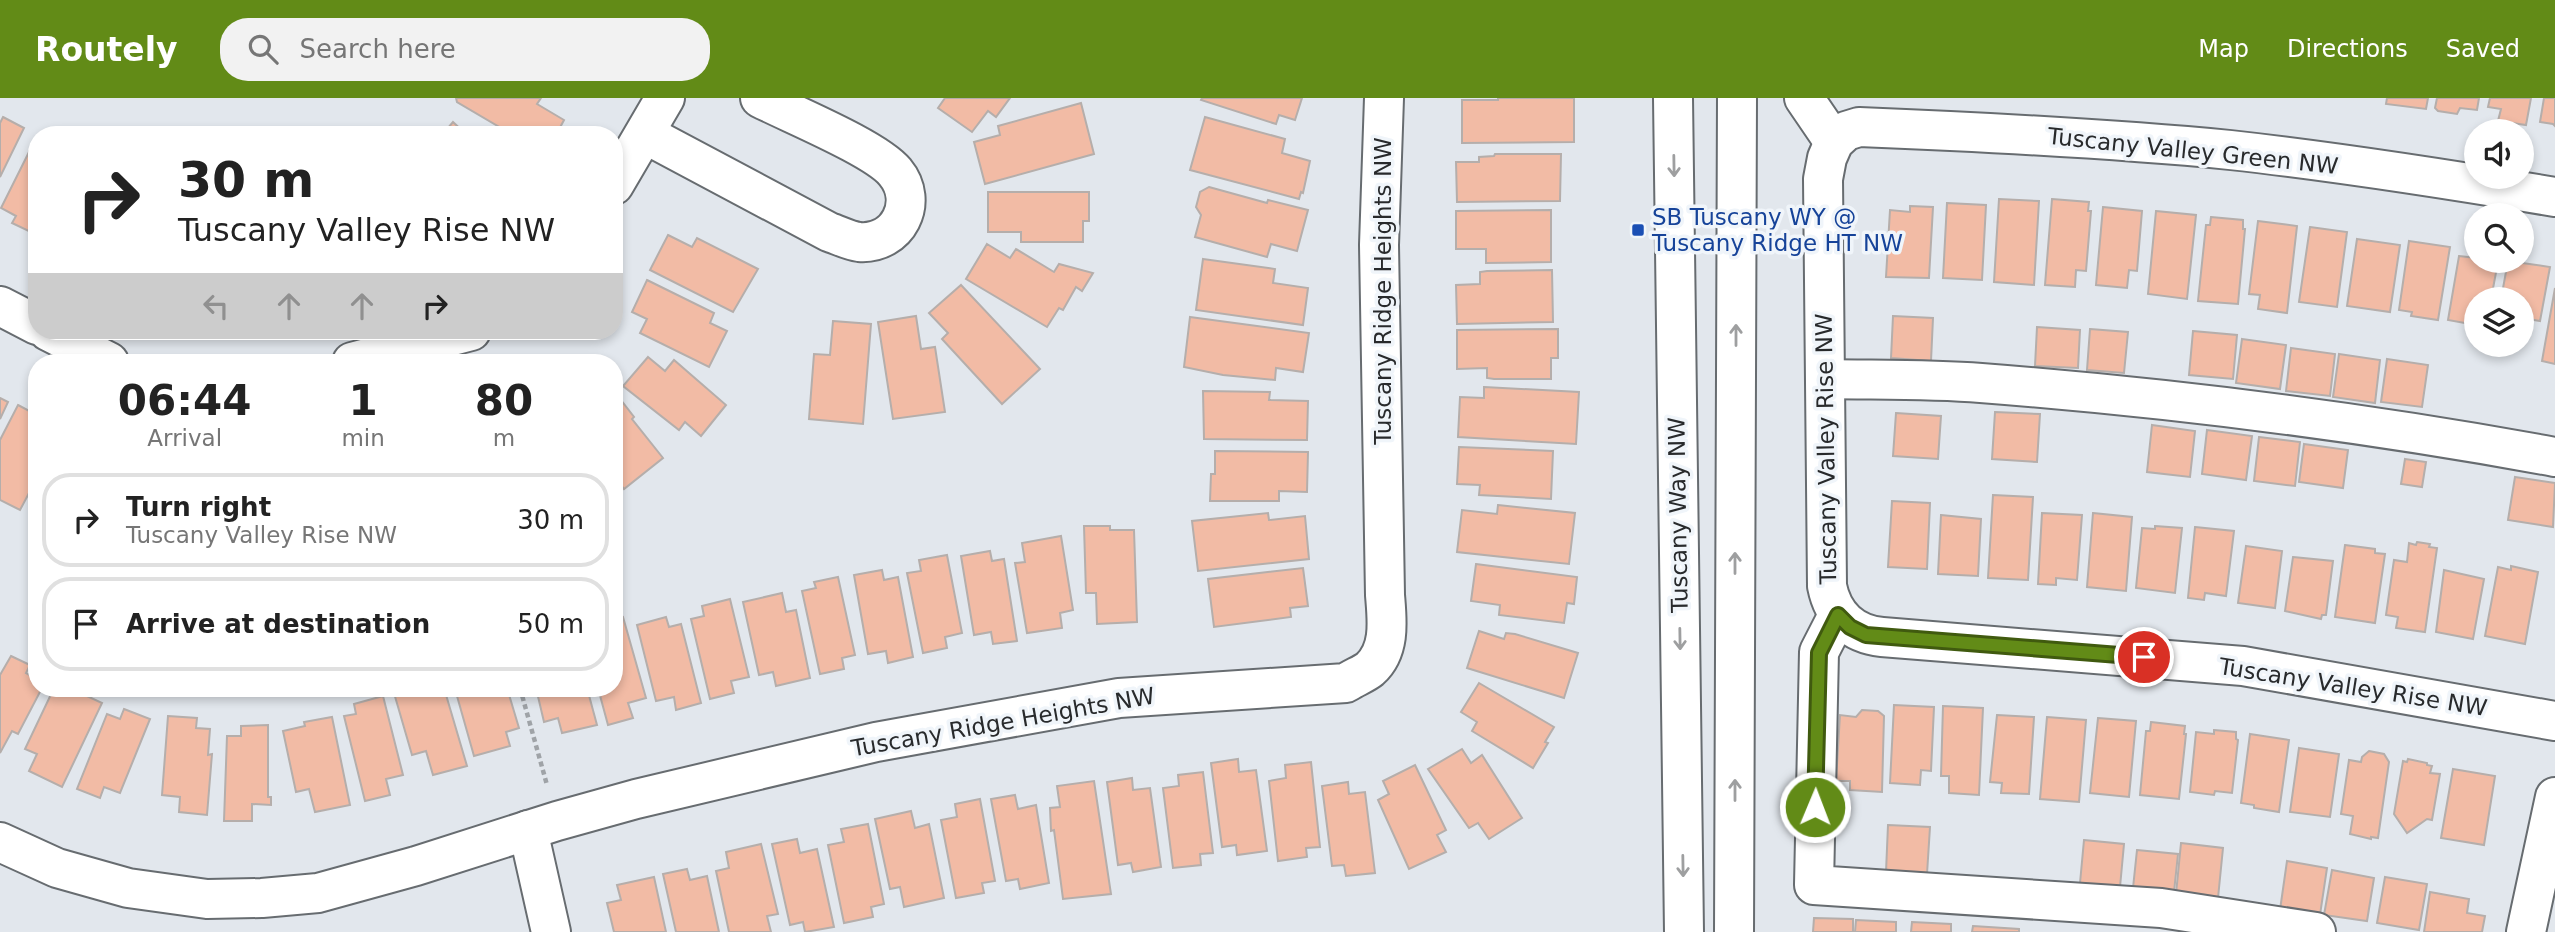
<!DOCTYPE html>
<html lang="en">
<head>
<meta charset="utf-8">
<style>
	body { margin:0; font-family:"DejaVu Sans",sans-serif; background:#f2f2f2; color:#222; height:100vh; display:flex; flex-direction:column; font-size:26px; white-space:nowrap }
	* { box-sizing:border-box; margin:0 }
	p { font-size:23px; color:#767676 }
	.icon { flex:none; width:38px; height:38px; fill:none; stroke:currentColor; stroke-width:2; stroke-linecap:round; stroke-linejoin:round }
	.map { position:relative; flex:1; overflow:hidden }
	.side { position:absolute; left:28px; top:256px; width:595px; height:343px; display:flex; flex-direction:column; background:#fff; border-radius:28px; box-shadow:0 4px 10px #0003 }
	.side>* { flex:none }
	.hud { position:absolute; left:28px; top:28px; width:595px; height:214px; border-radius:28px; box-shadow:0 4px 10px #0003; background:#fff; color:#222; overflow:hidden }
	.fabs { position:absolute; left:2464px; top:21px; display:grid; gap:14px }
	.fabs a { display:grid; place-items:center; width:70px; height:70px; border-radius:50%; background:#fff; box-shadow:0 4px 10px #0003; font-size:35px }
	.pin { position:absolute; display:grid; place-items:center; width:60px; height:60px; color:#fff; margin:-30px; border:4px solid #fff; border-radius:50%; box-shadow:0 2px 7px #0007 }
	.me { position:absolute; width:77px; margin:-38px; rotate:1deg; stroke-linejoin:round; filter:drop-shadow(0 0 5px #0008) }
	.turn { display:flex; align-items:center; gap:24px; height:147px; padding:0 35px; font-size:32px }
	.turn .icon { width:91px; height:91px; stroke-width:2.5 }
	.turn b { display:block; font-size:49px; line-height:60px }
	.lanes { display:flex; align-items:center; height:66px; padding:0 35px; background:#0003; justify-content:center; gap:35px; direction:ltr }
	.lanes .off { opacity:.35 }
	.eta { display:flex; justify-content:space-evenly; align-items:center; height:119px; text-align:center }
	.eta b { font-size:42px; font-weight:800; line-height:49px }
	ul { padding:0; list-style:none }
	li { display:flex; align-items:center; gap:21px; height:94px; margin:0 14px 10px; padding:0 21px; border:4px solid #e0e0e0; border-radius:28px }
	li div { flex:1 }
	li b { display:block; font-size:26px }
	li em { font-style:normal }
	header { display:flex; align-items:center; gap:42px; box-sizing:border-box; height:98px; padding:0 35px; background:#628b17; color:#fff }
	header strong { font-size:33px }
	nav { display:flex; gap:38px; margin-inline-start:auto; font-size:24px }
	.search { width:490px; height:63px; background:#f2f2f2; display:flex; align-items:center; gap:18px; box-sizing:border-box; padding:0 24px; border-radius:28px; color:#767676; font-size:26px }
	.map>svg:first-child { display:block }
</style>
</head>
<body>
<header>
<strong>Routely</strong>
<div class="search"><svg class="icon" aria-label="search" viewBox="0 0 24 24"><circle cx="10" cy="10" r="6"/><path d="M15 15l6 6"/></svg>Search here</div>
<nav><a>Map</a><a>Directions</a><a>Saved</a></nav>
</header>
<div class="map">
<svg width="2555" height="834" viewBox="0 0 2555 834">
	<rect width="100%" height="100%" fill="#e2e7ed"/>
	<g fill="#f2bba5" stroke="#b5aeab" stroke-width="2">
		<polygon points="456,0 541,0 537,6 564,22 556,37 505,37 506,33 457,4"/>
		<polygon points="945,0 1010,0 996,19 988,13 972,34 938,10"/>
		<polygon points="1202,0 1302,0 1295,22 1279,17 1276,26 1201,2"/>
		<polygon points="1498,0 1574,0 1574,44 1462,45 1462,2 1498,2"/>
		<polygon points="2387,0 2428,0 2426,11 2386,6"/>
		<polygon points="2437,0 2479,0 2477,12 2460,10 2457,16 2438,13 2435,10"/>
		<polygon points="2490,0 2531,0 2526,27 2498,23 2501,11 2488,9"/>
		<polygon points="2544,0 2555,0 2555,28 2553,26 2540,24"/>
		<polygon points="1081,5 1094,56 985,86 974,44 1000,37 998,28"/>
		<polygon points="3,19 24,30 0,79 0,25"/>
		<polygon points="1205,19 1285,41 1282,55 1310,63 1303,95 1301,94 1299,101 1190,72"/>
		<polygon points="453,24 467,37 442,37"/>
		<polygon points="37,38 37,137 12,125 16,118 1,110"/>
		<polygon points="1495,56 1561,56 1560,103 1457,104 1456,64 1479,64 1479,59 1494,58"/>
		<polygon points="1209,89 1267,105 1268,102 1308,112 1297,153 1271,146 1267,159 1195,139 1201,117 1196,109 1200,94"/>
		<polygon points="988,94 1089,94 1089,123 1083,123 1083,144 1021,144 1021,134 988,134"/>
		<polygon points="1999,101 2039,103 2034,187 1994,184"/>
		<polygon points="2052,101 2089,104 2088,113 2091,113 2086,173 2076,172 2075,189 2045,187"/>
		<polygon points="1947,105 1986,107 1982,182 1943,180"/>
		<polygon points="1910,108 1933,109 1929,180 1886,179 1890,112 1910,114"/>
		<polygon points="2103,109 2142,113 2137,173 2129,172 2127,190 2096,187"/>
		<polygon points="1551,112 1551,164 1486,165 1486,151 1456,151 1456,113"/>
		<polygon points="2156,113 2196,117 2187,201 2148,196"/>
		<polygon points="2211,119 2243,122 2243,131 2245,131 2238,206 2198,203 2206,127 2210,127"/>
		<polygon points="2258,123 2297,128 2287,215 2258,211 2260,197 2249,196"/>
		<polygon points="2310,129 2347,134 2337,209 2299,204"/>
		<polygon points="668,137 692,149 697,140 758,171 733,214 650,172"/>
		<polygon points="2357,141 2400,147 2390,214 2347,208"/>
		<polygon points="2409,143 2450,149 2438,222 2411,218 2412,214 2399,212"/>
		<polygon points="987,146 1010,160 1016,151 1054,174 1059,166 1093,175 1082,193 1076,189 1063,212 1059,210 1047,229 966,181"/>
		<polygon points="2459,158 2476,160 2476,163 2498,164 2491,201 2476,201 2476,227 2448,222"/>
		<polygon points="1203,161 1275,171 1273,185 1308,190 1303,227 1196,212"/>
		<polygon points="2508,163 2550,169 2540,223 2522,220 2522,201 2501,201"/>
		<polygon points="1552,172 1553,224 1457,226 1456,187 1480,186 1480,174 1487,173"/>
		<polygon points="647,182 714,215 710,225 727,233 709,269 640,235 647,221 632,214"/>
		<polygon points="961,187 1040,271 1002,306 942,241 948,235 929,215"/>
		<polygon points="2555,190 2555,266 2542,263"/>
		<polygon points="916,218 921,251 935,249 945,314 893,321 878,224"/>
		<polygon points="1893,218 1933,220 1931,263 1891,260"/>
		<polygon points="1190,219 1309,235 1303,274 1276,270 1275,282 1223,277 1184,269"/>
		<polygon points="833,223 871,226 863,326 809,321 814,256 830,257"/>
		<polygon points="2037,229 2080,232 2078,270 2035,268"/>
		<polygon points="1558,231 1558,260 1551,260 1551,281 1494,281 1487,280 1487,270 1457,271 1457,232"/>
		<polygon points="2090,231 2128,234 2124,275 2087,272"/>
		<polygon points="2193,233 2237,237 2233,281 2189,277"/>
		<polygon points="2242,241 2286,247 2280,291 2236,285"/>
		<polygon points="2291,250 2335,256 2330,298 2286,293"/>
		<polygon points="2339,256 2380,262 2375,305 2333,299"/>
		<polygon points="648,259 665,273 674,262 726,307 701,338 685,324 679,332 623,288"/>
		<polygon points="2387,261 2428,267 2422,309 2381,304"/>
		<polygon points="1484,289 1579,294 1576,346 1458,339 1460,299 1484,300"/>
		<polygon points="614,293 634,319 632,321 663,360 624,391 614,379"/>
		<polygon points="1203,293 1270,294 1269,302 1308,303 1307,342 1204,341"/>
		<polygon points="0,300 8,304 0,321"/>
		<polygon points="18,307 37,317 37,380 20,412 0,402 0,342"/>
		<polygon points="1995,314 2040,316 2037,364 1992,361"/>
		<polygon points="1896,315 1941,318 1938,361 1893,358"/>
		<polygon points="2152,327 2195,333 2190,379 2147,374"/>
		<polygon points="2207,332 2252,338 2246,382 2202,376"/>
		<polygon points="2259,339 2300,344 2295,388 2254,383"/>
		<polygon points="2304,346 2348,352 2343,390 2299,384"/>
		<polygon points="1459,349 1553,353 1551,401 1479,397 1480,387 1457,386"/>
		<polygon points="1215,353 1308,354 1307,394 1279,393 1279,403 1210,403 1211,376 1215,376"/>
		<polygon points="2405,361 2426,364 2422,389 2401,386"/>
		<polygon points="2515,379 2555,385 2553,429 2508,422"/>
		<polygon points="1993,397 2033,399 2028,482 1988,480"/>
		<polygon points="1892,403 1930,405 1927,471 1888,469"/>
		<polygon points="1498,407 1575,415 1569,466 1457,454 1462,412 1497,416"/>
		<polygon points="1268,415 1269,422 1305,418 1309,461 1198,473 1192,423"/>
		<polygon points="2042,415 2082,417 2077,482 2056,480 2056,487 2038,486"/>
		<polygon points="2093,415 2132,419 2126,493 2087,489"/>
		<polygon points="1941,417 1981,421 1978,478 1938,476"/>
		<polygon points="1084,428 1110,428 1110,432 1134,432 1137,524 1097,526 1096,495 1086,495"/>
		<polygon points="2155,428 2182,430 2175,495 2136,490 2142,430 2155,431"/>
		<polygon points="2195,429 2234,433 2226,498 2205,495 2204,502 2188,500"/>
		<polygon points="1061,438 1073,512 1060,515 1062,530 1027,535 1015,465 1025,464 1022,445"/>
		<polygon points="2417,444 2430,446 2429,449 2437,450 2425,534 2396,530 2398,519 2386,517 2394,462 2407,464 2409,445 2416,447"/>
		<polygon points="2345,447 2375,451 2375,455 2385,456 2375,525 2335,519"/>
		<polygon points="2246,448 2282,453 2275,510 2238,505"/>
		<polygon points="990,453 992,463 1004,461 1017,543 993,546 991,534 974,537 961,458"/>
		<polygon points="947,457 962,535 945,539 947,550 923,555 907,475 921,473 919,462"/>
		<polygon points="2293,459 2333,463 2326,517 2322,517 2321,521 2285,513"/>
		<polygon points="1476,466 1577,479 1574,506 1567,505 1564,525 1499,517 1500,507 1471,503"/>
		<polygon points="2511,468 2538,474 2525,546 2485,538 2498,469 2511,472"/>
		<polygon points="1303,470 1308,508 1290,510 1291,519 1214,529 1208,481"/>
		<polygon points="882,472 884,482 898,479 913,559 888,565 886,553 868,556 854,477"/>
		<polygon points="2444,472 2484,481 2473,541 2436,534"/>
		<polygon points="838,479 855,557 842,560 844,571 820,576 802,493 816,490 814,484"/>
		<polygon points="782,495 786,514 796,512 810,580 776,588 773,574 759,577 743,504"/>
		<polygon points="730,501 749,579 731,583 734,595 710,601 691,521 704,518 702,508"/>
		<polygon points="623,519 646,600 628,605 633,620 608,627 598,590 614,590 614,522"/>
		<polygon points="666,519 669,529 681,526 701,605 676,612 674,599 656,603 637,527"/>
		<polygon points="1479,533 1504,541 1506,535 1515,536 1578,555 1564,600 1467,570"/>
		<polygon points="11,558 30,567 26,575 37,581 37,590 42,590 18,636 12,633 0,655 0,577"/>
		<polygon points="1479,585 1554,629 1545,644 1548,645 1533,670 1472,633 1477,624 1461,614"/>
		<polygon points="54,590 70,590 102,605 62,689 29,673 37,656 25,651"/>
		<polygon points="413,590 444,590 467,668 433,677 426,653 412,657 394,595"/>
		<polygon points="458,590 507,590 519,630 506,634 510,648 474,658 455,591"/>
		<polygon points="536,590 587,590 597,627 562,635 558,620 544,624"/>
		<polygon points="383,598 403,677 386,681 390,697 365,703 344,618 356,616 354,606"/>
		<polygon points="1894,607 1934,609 1931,673 1921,672 1920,687 1890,685"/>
		<polygon points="1943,608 1983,610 1979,697 1949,695 1949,678 1941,678"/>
		<polygon points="124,611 150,621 120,695 104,689 100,700 77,691 107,616 120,621"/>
		<polygon points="1862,612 1878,613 1884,618 1882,694 1850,692 1850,683 1836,683 1840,617 1856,619"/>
		<polygon points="1997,617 2034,619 2029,696 2001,695 2002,685 1990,684"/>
		<polygon points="168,618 197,620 196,630 210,631 208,657 212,656 207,717 179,714 180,699 162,697"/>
		<polygon points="332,619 350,707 315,714 309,691 296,694 283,633 305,628 304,624"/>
		<polygon points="2047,619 2086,622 2079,704 2040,701"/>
		<polygon points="2098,620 2136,623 2129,699 2090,695"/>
		<polygon points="2151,624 2185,628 2184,636 2186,636 2179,701 2140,697 2146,633 2150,633"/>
		<polygon points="268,627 268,699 271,699 271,707 252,706 252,723 224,723 227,638 241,638 241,628"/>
		<polygon points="2214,632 2236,634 2236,641 2238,642 2232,695 2215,693 2214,697 2190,694 2196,634 2214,636"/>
		<polygon points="2250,636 2289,642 2279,714 2254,710 2254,707 2241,705"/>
		<polygon points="2299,650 2339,656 2330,719 2290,714"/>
		<polygon points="1462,651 1471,665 1482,657 1522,720 1489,741 1478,725 1469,730 1428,671"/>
		<polygon points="2369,653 2384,656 2389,664 2378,740 2371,739 2371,741 2350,736 2353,718 2341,716 2349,662 2361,664 2362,659"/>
		<polygon points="1238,661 1239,674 1256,672 1267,753 1237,757 1236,747 1222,749 1211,665"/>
		<polygon points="2408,661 2427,665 2427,667 2432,668 2430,675 2440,676 2432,722 2427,721 2407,735 2394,716 2403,663 2407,664"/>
		<polygon points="1311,664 1320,749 1306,750 1307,759 1278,763 1269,683 1286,680 1285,667"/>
		<polygon points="1415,667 1446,732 1437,737 1446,754 1409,771 1378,702 1389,696 1383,683"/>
		<polygon points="2453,671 2495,678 2484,747 2441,740"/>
		<polygon points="1203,674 1213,755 1200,756 1201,767 1173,770 1163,690 1179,688 1178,677"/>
		<polygon points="1132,680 1133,692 1150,690 1161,769 1133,774 1131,765 1118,767 1107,684"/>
		<polygon points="1094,683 1111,796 1063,801 1054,732 1051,733 1050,710 1060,709 1057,688"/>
		<polygon points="1348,684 1349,696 1365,694 1375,775 1346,778 1344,767 1332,768 1322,688"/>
		<polygon points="1015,697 1018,711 1036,707 1049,785 1020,791 1018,781 1006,783 991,701"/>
		<polygon points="980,701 995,783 982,785 984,795 956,800 941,722 957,719 955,706"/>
		<polygon points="911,713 915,730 929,726 944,800 904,809 900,789 890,791 875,721"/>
		<polygon points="868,726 884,806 871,809 873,819 844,825 828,747 844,744 841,731"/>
		<polygon points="1888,727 1930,729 1927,776 1886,774"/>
		<polygon points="797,741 800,755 817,751 834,829 805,834 803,824 790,827 772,746"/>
		<polygon points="2084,742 2124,746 2120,789 2080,785"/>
		<polygon points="2181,745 2223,750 2218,800 2176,796"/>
		<polygon points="761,746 778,816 767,818 771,834 729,834 716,773 729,770 726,754"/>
		<polygon points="2137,752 2178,756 2174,794 2133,790"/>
		<polygon points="2287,763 2327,770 2320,817 2280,812"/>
		<polygon points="687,771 690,782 707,778 719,834 676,834 663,776"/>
		<polygon points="2332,772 2374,780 2367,823 2324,817"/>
		<polygon points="654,779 666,834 614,834 607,805 621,802 617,787"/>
		<polygon points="2385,779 2427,786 2419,832 2377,825"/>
		<polygon points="2430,794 2469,801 2467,815 2485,818 2482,834 2424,834"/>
		<polygon points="1814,820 1853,821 1853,834 1813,834"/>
		<polygon points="1856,822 1896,824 1896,834 1855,834"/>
		<polygon points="1912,824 1951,826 1951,834 1911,834"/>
		<polygon points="1973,828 2019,831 2019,834 1972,834"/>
	</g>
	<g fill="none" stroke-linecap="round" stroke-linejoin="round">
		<defs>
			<g id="minor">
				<polyline points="1673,0 1684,834"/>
				<polyline points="1804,0 1834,44"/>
				<path d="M 645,36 L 829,134 C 838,137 850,143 859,144 C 898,147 920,104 895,74 C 875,50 791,16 760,0"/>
				<polyline points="614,87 665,0"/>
				<path d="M 2555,99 C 2447,81 2339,64 2230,52 C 2107,40 1983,34 1859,29 L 1846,33 L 1834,44 L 1827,60 L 1823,81 L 1827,488 C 1833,518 1852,536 1882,539 L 2243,568 L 2555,623"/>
				<polyline points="0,208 37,227"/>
				<polyline points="48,233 109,264"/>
				<polyline points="352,264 471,233"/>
				<path d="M 1827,281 C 1878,282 1930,281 1981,285 C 2174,300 2365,324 2555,359"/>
				<polyline points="1838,517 1819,554 1814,787 2161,810 2316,834"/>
				<polyline points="528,732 551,834"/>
				<path d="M 0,744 L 57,770 L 128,790 L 207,801 L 262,800 L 318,795 L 416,768 L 557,723 L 636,701 L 876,644 L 1119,600 L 1346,585 C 1353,580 1364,576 1370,571 C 1391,552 1387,522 1385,497 L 1379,147 L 1384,0"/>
				<polyline points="1734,834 1737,0"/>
				<polyline points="2526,834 2555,699"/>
			</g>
		</defs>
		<use href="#minor" stroke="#676c70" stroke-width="42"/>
		<polyline stroke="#9fa3a7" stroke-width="4.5" stroke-dasharray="5 3.5" stroke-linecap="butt" points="520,590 547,687"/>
		<use href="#minor" stroke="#fff" stroke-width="38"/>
	</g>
	<defs><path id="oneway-shaft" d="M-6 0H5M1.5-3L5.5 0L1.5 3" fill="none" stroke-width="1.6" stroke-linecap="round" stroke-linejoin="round" transform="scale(1.75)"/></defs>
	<g stroke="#9e9fa0">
		<use href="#oneway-shaft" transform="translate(1674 68) rotate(89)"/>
		<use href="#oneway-shaft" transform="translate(1736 237) rotate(-90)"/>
		<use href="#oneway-shaft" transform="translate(1735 465) rotate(-90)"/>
		<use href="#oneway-shaft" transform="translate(1680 541) rotate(89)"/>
		<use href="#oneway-shaft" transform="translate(1735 692) rotate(-90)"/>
		<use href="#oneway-shaft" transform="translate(1683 768) rotate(89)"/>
	</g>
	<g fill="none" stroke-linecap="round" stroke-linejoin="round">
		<defs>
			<polyline id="route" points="1815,709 1819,555 1838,517 1850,529 1866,537 2144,559"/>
		</defs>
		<use href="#route" stroke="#405a0f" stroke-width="18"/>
		<use href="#route" stroke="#628b17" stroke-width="12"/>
	</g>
	<rect fill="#1a4fb4" stroke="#f0f5fa" stroke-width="2.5" x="1631" y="125" width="14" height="14" rx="3.5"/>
	<g text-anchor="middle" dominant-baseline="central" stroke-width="7" stroke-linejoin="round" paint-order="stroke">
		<g font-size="23" fill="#282a2c" stroke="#f0f5fa">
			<text transform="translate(2193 53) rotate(6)">Tuscany Valley Green NW</text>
			<text transform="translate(1383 193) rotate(-90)">Tuscany Ridge Heights NW</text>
			<text transform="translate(1826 351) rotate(-91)">Tuscany Valley Rise NW</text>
			<text transform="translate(1678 417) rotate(-91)">Tuscany Way NW</text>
			<text transform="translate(2353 589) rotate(9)">Tuscany Valley Rise NW</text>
			<text transform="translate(1003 624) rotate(-10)">Tuscany Ridge Heights NW</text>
		</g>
		<g font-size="23" fill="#164399" stroke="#f0f5fa" text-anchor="start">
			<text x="1652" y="119">SB Tuscany WY @<tspan x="1652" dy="26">Tuscany Ridge HT NW</tspan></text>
		</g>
	</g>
</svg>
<div class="fabs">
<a><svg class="icon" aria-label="sound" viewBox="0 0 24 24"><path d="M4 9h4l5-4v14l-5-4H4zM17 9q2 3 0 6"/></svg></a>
<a><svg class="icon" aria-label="search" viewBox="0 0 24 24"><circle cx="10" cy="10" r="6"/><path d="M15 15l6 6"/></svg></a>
<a><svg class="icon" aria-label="layers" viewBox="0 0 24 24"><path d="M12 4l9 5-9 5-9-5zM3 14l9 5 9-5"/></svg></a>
</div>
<div class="pin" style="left:2144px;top:559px;background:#d93025"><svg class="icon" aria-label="arrive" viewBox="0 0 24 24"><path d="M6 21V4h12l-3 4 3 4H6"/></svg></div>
<svg class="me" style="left:1815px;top:709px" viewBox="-20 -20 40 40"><circle r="17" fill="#628b17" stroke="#fff" stroke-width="3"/><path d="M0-11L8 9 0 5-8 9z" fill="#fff"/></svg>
<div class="hud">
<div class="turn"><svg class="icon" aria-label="right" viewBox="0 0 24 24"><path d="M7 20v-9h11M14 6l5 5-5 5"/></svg><div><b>30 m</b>Tuscany Valley Rise NW</div></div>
<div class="lanes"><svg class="icon off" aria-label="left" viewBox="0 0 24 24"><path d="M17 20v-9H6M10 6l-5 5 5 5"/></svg><svg class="icon off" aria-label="ahead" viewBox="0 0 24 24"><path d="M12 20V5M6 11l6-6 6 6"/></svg><svg class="icon off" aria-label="ahead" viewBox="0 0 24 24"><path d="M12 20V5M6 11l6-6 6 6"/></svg><svg class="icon" aria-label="right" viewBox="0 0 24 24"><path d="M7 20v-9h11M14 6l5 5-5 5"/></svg></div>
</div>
<section class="side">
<div class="eta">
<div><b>06:44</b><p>Arrival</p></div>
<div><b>1</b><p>min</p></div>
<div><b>80</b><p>m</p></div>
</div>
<ul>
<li><svg class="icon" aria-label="right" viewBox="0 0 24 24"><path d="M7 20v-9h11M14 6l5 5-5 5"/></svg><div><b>Turn right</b><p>Tuscany Valley Rise NW</p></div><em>30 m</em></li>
<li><svg class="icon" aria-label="arrive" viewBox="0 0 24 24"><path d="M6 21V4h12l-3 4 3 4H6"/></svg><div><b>Arrive at destination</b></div><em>50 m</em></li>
</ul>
</section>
</div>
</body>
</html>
